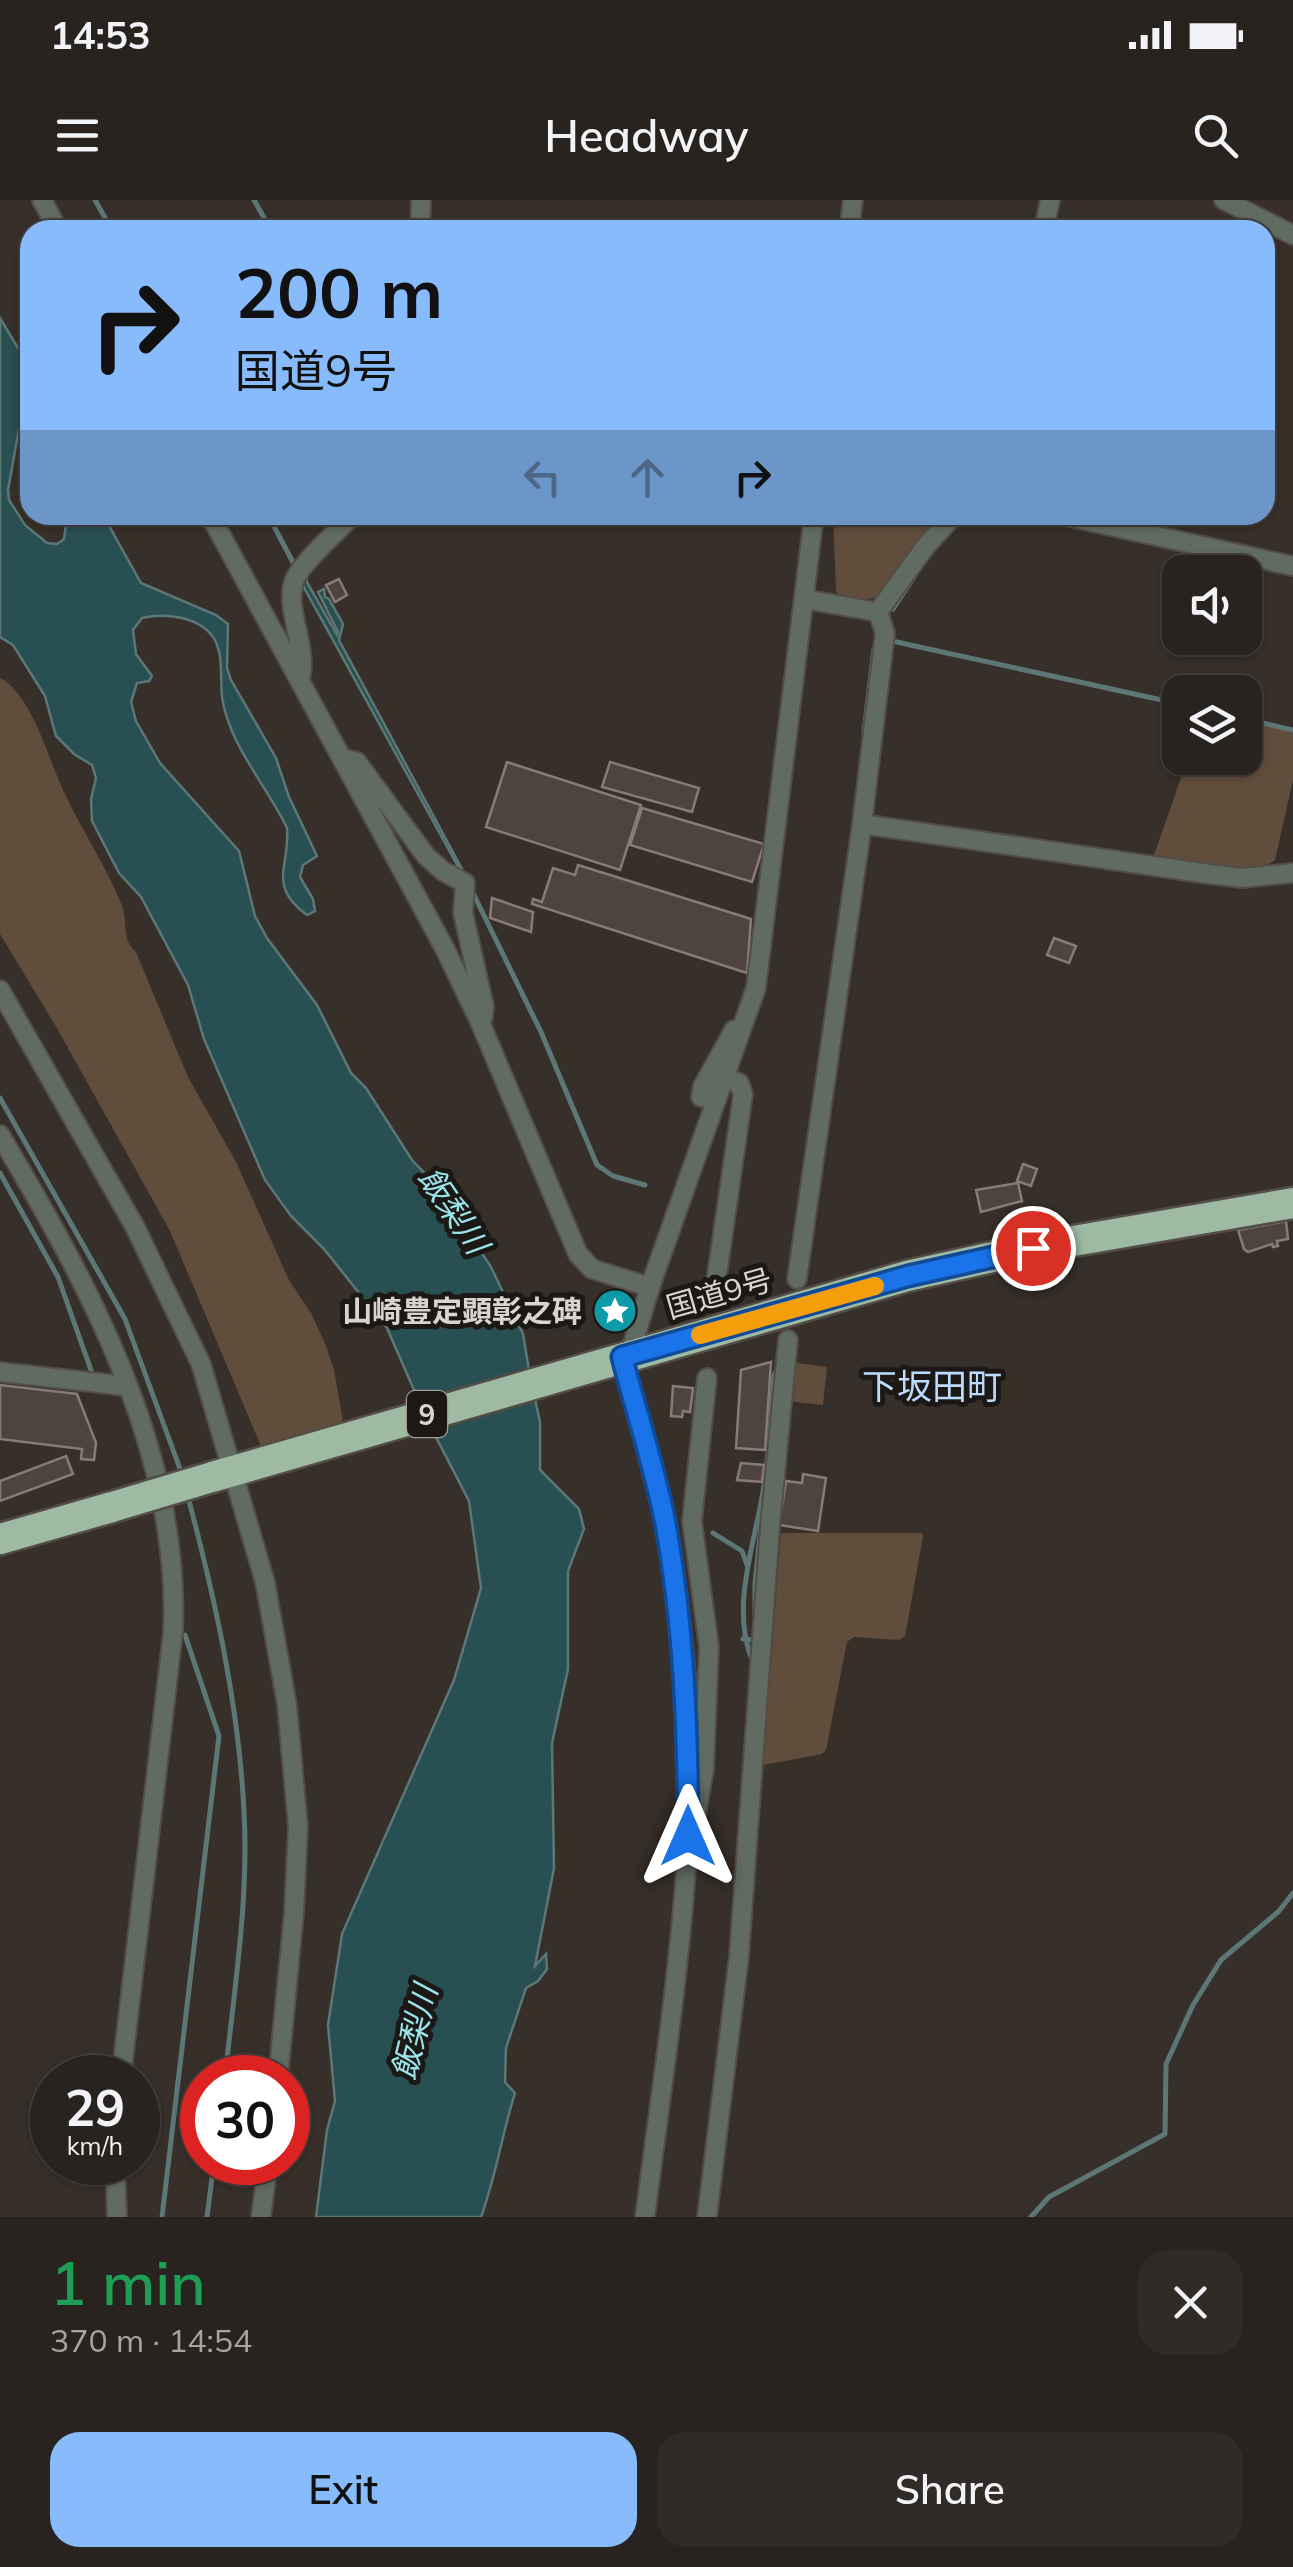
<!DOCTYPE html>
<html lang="en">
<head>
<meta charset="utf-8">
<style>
	body { margin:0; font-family:Mulish,"Noto Sans JP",sans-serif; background:#312b28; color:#f1f3f6; height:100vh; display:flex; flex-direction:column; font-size:38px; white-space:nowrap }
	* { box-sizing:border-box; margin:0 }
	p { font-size:32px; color:#a5a4a4 }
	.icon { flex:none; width:55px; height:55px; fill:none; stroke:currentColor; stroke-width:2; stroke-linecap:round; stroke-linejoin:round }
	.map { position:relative; height:2017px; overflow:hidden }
	.panel { display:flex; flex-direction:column; background:#29231f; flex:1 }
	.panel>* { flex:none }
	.guide { position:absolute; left:20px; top:20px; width:1255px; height:305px; border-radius:30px; box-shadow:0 2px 8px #0004,0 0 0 2px #45403d; background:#87bbfb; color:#111; overflow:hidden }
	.controls { position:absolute; left:1162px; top:355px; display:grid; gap:20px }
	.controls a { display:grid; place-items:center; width:100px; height:100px; border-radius:20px; background:#29231f; box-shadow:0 2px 8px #0004,0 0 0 2px #45403d; font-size:50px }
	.speed { position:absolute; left:30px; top:1855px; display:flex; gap:20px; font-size:50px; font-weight:700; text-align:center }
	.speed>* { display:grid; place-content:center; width:130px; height:130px; border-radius:50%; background:#29231f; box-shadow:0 2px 8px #0004,0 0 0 2px #45403d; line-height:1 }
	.speed small { font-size:25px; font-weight:400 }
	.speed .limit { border:15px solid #d22; background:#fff; color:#111 }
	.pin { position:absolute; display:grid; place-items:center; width:85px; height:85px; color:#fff; margin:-42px; border:5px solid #fff; border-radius:50%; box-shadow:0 2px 10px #0007 }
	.me { position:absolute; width:110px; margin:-55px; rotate:0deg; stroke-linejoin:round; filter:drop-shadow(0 0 8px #0008) }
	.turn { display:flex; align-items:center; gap:35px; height:210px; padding:0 50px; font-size:45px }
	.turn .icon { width:130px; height:130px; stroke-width:2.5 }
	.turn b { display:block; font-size:70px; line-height:85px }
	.lanes { display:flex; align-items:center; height:95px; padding:0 50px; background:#0003; justify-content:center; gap:50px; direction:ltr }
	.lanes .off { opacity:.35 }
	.round { display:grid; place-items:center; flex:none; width:105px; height:105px; border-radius:30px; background:#312b28 }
	.headline { display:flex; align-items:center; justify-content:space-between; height:170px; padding:0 50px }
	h1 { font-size:60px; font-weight:600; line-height:75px; color:#1e9e55 }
	.cta { display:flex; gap:20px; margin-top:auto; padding:20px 50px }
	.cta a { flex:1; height:115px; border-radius:30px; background:#87bbfb; color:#111; font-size:40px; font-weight:600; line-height:115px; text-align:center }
	.cta a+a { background:#312b28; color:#f1f3f6 }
	.status { display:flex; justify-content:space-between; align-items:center; height:70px; padding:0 50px; background:#29231f; direction:ltr }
	.status svg { height:28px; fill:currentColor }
	header { display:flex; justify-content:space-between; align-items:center; height:130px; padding:0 50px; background:#29231f; font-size:45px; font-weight:600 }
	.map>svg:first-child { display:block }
</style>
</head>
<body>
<div class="status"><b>14:53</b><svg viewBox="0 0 49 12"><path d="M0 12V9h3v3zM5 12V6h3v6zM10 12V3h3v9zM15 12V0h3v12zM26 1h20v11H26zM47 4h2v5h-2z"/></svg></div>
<header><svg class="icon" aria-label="menu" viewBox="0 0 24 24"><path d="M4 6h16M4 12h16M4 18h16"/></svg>Headway<svg class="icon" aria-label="search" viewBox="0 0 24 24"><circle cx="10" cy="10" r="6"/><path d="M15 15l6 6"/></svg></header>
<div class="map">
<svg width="1293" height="2017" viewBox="0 0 1293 2017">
	<rect width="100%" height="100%" fill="#372f29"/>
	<g fill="#604d3c">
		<path d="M 833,315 L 930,315 L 934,322 L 881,394 C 870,402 848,400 836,392 Z"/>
		<path d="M 0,478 C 32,494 49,561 64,592 C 81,629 105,664 121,703 C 129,720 120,738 136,752 L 188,877 L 236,962 L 289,1080 L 311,1113 L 324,1141 L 334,1169 L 345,1234 L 266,1258 L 170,1031 L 58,830 L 0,734 Z"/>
		<path d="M 1245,521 L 1293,532 L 1293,580 L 1275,660 C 1254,678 1184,662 1157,657 L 1154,655 L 1188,558 L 1245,558 Z"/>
		<polygon points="790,1162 827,1167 823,1205 786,1201"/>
		<polygon points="781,1333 922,1333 923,1337 905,1436 899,1440 854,1437 847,1442 826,1550 822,1554 763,1565"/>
	</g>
	<g fill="#284f51" stroke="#5d7777" stroke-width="2.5">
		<path d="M 0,118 L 30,168 L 30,241 L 19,229 L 8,290 L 9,300 L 25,325 L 47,343 L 57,344 L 64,339 L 67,315 L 103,315 L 141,383 L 216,415 L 228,424 L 227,468 L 231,480 L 276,558 L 289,597 L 317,656 L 303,665 L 300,677 L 313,699 L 315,711 L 307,715 C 267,686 290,667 287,628 C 267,586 229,545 222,497 C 220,478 224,453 213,437 C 198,416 165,413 142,418 L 133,430 L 136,454 L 152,476 L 149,481 L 137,483 L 131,502 L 136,521 L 160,563 L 239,651 L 255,716 L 267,738 L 317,805 L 351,873 L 366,888 L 412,960 L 440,989 L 491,1067 L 523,1134 L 531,1182 L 424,1213 L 387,1128 L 324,1049 L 291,1016 L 265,980 L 204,839 L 188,785 L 141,697 L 119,673 L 92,621 L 91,599 L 96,578 L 92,565 L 74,554 L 56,536 L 45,496 L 13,445 L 0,437 Z"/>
		<polygon points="332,348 306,377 307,382 337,435 338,432 318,392 324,389 325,397 329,399 343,424 339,440 462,669 460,670 302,384 300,377"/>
		<path d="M 532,1186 L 540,1222 L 540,1270 L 579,1309 L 584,1329 L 568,1371 L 568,1469 L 552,1543 L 554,1668 L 535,1766 L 546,1754 L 547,1769 L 538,1781 L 526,1788 L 506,1848 L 505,1882 L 515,1893 C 502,1934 496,1976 481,2017 L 316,2017 L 327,1930 L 335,1901 L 328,1825 L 342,1734 L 454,1480 L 481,1388 L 469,1301 L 425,1216 Z"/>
	</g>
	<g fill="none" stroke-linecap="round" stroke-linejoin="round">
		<g stroke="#5d7777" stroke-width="5">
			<polyline points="95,0 112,30"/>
			<polyline points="254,0 271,30"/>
			<polyline points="268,315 296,368"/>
			<polyline points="893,409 916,374"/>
			<polyline points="892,441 1180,504"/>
			<polyline points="1245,519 1293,530"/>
			<polyline points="864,532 874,449"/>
			<polyline points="472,691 541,832 597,965 613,976 645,985"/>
			<polyline points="0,898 125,1119 183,1277"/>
			<polyline points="0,973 58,1077 92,1173"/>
			<path d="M 188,1297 C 215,1399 239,1506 244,1612 C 249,1700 234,1790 225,1878"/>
			<polyline points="713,1333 742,1351 747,1365"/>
			<polyline points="755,1415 755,1383 762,1317"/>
			<polyline points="743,1439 753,1440 755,1436"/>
			<path d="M 753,1462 C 729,1407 756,1342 764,1285 C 770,1249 771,1212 774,1175 L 778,1169"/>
			<polyline points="162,2017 219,1536 185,1435"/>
			<polyline points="207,2017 214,1962"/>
			<polyline points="1031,2017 1049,1997 1165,1934 1166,1864 1193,1805 1221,1760 1279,1711 1293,1693"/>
		</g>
	</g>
	<g fill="#4e433f" stroke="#877b77" stroke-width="2.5">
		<polygon points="339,379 347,395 335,402 326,385"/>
		<polygon points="507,562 641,605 620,670 486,627"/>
		<polygon points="610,562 699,588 692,612 602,587"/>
		<polygon points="642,608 764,644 752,682 630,645"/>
		<polygon points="578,665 751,719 747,773 532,704 533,699 542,702 553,668 575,675"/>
		<polygon points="492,698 533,712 531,732 490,718"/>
		<polygon points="1054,738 1076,746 1069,763 1047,755"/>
		<polygon points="1023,964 1037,969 1031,986 1017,981"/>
		<polygon points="1018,983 1022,1001 981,1012 976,990"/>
		<polygon points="1286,1021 1288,1039 1277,1041 1278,1046 1273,1047 1272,1044 1248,1052 1244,1049 1238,1030"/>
		<polygon points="771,1162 765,1250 736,1248 741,1170"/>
		<polygon points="0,1185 77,1194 96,1243 94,1260 81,1259 82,1249 0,1239"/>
		<polygon points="673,1186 693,1188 690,1212 683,1211 682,1217 671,1216"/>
		<polygon points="66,1256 73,1274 0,1301 0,1281"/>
		<polygon points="741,1263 764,1265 762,1282 737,1280"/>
		<polygon points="803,1274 826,1278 818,1331 779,1325 786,1281 802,1283"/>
	</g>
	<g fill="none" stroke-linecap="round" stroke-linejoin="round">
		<defs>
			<g id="street">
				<polyline points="42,0 58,30"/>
				<polyline points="1224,0 1293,35"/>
				<polyline points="420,30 421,0"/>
				<polyline points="849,30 853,0"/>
				<polyline points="1044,30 1050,0"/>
				<polyline points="210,315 445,749 480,822 578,1054 592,1069 650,1087"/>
				<polyline points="1061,315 1293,366"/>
				<polyline points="804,399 878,412 925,347 954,315"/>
				<polyline points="878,412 885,433 862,624 1209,674 1242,678 1293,673"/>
				<path d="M 300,479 C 309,449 283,406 295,379 C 305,359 337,332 353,315"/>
				<polyline points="345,559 357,562 426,656 443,671 465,683 463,713 484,806 483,817"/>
				<polyline points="0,790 135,1027 201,1164 265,1382 287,1505 298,1627 294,1712 278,1878"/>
				<polyline points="701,897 703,886 734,830"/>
				<path d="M 0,935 C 89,1085 181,1252 173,1432 L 121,1878"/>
				<polyline points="797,1079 862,624"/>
				<polyline points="715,1089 743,894 739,883 726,878"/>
				<polyline points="630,1154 650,1087 756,788 814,315"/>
				<path d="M 622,1157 C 636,1211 654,1265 664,1319 C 685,1422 693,1533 688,1638 C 681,1765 661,1891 645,2017"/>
				<polyline points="0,1172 126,1186"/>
				<polyline points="694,1627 704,1569 709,1447 692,1321 707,1178"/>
				<polyline points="115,1962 117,2017"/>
				<polyline points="261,2017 268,1962"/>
				<polyline points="707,2017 739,1756 770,1327 788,1140"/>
			</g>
			<g id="highway">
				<polyline points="212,1277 907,1076 1033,1048 1293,1003"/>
				<polyline points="0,1339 112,1307"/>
			</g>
		</defs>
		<use href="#street" stroke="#544d47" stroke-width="22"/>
		<use href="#highway" stroke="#544d47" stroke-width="35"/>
		<use href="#street" stroke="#606b61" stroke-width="18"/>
		<use href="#highway" stroke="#9ebaa3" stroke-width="30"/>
		<defs>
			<polyline id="highway-bridge" points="112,1307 212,1277"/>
		</defs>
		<use href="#highway-bridge" stroke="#544d47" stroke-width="35" stroke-linecap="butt"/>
		<use href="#highway-bridge" stroke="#9ebaa3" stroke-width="30"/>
	</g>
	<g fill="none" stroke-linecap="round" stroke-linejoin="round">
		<defs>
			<path id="route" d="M 688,1636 C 688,1530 684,1425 665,1321 C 654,1266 636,1211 622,1157 L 908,1076 L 1033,1048"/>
		</defs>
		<use href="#route" stroke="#114b97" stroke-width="25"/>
		<use href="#route" stroke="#1a73e8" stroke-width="18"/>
		<polyline stroke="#f59e0b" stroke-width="18" points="700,1135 875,1086"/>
	</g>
	<defs>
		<symbol id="sight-disc" viewBox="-11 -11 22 22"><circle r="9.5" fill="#0f9aa8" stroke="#1c1815"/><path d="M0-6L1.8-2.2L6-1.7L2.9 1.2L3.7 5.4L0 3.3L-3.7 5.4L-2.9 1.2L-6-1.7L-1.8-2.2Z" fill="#fff"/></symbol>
	</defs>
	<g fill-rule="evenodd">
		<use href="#sight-disc" x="590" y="1086" width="50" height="50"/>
	</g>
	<g text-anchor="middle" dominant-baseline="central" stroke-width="10" stroke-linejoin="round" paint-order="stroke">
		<rect fill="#1c1815" stroke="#a09c98" stroke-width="2.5" x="407" y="1191" width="40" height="46" rx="8"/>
		<g font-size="28" font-weight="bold" fill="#d9d4d0">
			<text x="427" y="1214">9</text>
		</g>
		<g font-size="30" fill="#d9d4d0" stroke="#1c1815">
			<text transform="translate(719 1093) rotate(-16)">国道9号</text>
		</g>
		<g font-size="30" font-weight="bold" fill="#d9d4d0" stroke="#1c1815" text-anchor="end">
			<text x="582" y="1111">山崎豊定顕彰之碑</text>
		</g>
		<g font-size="32" font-style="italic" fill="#99e4e9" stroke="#1c1815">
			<text transform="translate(454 1010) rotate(56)">飯梨川</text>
			<text transform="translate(414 1832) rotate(-76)">飯梨川</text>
		</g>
		<g font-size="35" fill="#bddaff" stroke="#1c1815">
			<text x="932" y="1186">下坂田町</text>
		</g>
	</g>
</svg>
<div class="controls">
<a><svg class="icon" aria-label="sound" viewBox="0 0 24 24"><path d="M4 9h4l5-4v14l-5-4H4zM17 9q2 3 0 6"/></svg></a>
<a><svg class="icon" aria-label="layers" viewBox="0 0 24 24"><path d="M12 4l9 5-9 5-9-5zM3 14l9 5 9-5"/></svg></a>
</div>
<div class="speed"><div>29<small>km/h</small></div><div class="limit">30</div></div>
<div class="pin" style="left:1033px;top:1048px;background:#d93025"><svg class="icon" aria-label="arrive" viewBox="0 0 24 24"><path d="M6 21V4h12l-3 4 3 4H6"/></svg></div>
<svg class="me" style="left:688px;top:1636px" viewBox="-20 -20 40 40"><path d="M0-17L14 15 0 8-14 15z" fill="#1a73e8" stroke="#fff" stroke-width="4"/></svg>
<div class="guide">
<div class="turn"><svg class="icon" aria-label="right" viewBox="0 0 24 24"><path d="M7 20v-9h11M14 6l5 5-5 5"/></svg><div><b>200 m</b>国道9号</div></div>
<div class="lanes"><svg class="icon off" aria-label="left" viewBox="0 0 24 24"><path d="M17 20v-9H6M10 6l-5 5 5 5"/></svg><svg class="icon off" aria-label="ahead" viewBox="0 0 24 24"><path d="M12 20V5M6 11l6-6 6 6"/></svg><svg class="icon" aria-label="right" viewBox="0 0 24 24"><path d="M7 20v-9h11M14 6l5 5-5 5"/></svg></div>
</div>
</div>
<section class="panel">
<div class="headline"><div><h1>1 min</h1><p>370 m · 14:54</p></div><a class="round"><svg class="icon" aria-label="close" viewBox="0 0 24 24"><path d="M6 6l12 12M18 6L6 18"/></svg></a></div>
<div class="cta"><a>Exit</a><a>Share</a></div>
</section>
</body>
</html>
